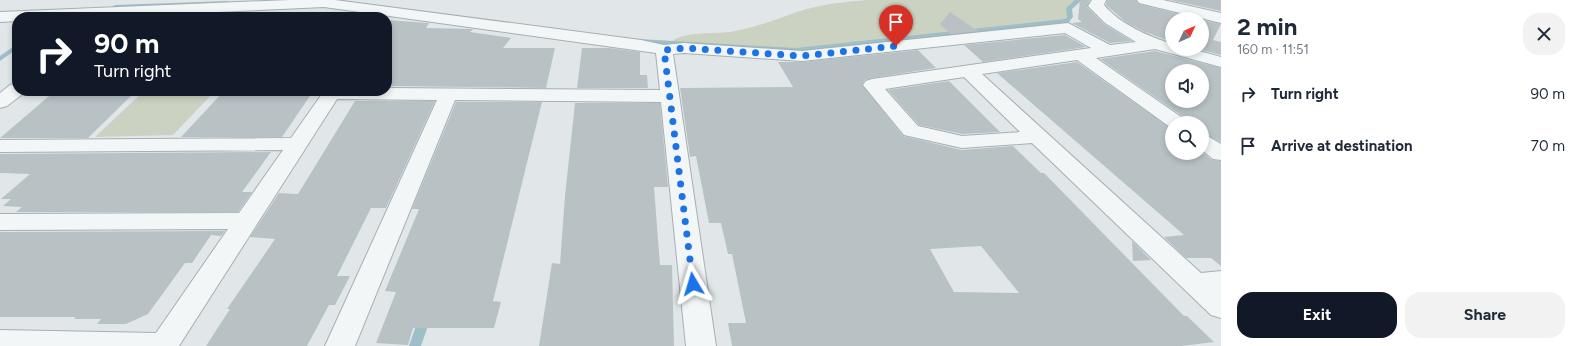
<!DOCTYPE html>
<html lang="en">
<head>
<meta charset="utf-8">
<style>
	body { margin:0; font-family:Figtree,sans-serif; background:#f2f2f3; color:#1f2937; height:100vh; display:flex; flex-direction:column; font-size:15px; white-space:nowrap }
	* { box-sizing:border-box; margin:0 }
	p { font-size:13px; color:#747a83 }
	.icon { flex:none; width:22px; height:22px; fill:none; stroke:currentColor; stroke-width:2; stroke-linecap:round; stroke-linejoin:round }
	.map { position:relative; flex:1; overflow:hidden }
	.side { display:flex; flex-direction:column; background:#fff; width:360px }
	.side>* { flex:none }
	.top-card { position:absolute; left:12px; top:12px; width:380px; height:84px; border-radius:16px; box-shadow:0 2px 6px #0003; background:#111827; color:#fff; overflow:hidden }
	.needle { width:26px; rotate:46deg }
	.tools { position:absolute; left:1165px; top:12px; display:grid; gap:8px }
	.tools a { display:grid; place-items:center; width:44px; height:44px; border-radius:50%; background:#fff; box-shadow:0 2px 6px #0003; font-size:20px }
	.pin { position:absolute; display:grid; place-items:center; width:34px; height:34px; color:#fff; margin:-41px -17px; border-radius:50% 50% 50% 0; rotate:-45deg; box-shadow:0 0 4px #0007 }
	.pin .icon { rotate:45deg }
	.me { position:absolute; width:44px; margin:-22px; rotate:353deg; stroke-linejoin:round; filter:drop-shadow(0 0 3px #0008) }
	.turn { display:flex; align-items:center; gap:14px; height:84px; padding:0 16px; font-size:18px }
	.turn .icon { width:52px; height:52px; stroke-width:2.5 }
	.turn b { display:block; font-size:28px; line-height:34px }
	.round { display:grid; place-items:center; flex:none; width:42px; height:42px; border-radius:16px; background:#f2f2f3 }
	.head { display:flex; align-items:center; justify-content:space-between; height:68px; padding:0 16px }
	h1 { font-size:24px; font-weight:700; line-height:30px }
	.button { display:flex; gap:8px; margin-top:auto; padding:8px 16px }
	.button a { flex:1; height:46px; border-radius:16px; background:#111827; color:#fff; font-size:16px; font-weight:700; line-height:46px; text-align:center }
	.button a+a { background:#f2f2f3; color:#1f2937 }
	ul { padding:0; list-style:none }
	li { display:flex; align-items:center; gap:12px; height:52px; padding:0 16px }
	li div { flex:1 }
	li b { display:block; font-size:15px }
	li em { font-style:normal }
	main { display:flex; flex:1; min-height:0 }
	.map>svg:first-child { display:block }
</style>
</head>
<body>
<main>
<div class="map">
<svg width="1221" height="346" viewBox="0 0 1221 346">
	<rect width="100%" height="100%" fill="#e1e7e9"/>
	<g fill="#ccd2c2">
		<path d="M 867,0 L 1078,0 L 1068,9 L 1069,16 L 1063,21 L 1062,25 L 799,53 L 671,45 L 671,42 C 684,31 714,34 730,32 C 756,28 779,18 803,10 C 824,4 845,2 867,0 Z"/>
		<polygon points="144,91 215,91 173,135 95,137"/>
	</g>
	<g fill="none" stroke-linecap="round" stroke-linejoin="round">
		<g fill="#9ebfc7" fill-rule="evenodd">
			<polygon points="1075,0 1082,0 1072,9 1073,17 1069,22 1067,23 796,52 639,43 636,41 639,39 796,48 1065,19 1067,17 1066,8"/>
			<polygon points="228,1 231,3 230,4 115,9 112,7 115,5"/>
			<polygon points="17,44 17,49 0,61 0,56"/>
			<polygon points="425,313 429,314 431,317 421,346 409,346 419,317 421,314"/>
		</g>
	</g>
	<g fill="#b8c2c5" fill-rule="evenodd">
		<polygon points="1080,0 1090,0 1087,7 1104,24 1132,41 1110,43 1072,23 1082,22 1078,19"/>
		<polygon points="1107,0 1136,0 1139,4 1198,19 1172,19 1172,42 1145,32 1127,23 1106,5"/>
		<polygon points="1170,0 1221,0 1221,11"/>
		<polygon points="950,12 978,31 951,34 940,24"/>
		<polygon points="387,20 429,23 426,28 473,29 470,32 511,38 503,48 555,48 546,88 387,86"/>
		<polygon points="1202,20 1221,24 1213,40 1221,42 1221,55 1198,49 1202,49"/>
		<polygon points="1065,35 1086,47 983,62 964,45"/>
		<polygon points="582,48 609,48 640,52 640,75 647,75 648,88 658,88 577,88"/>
		<path d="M 918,50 L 936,68 L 872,78 L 865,80 L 862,85 L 903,136 L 962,150 L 1013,146 L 1041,173 L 1044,173 L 1184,316 L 1187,316 L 1214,342 L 1182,346 L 732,346 L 728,323 L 746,323 L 732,254 L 728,254 L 721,223 L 709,223 L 696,156 L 690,157 L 680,88 L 793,87 L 778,62 L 802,62 ZM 981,246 L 1019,293 L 954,292 L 930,249 Z"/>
		<path d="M 1155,51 L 1221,68 L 1221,142 L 1202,134 L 1202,123 L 1188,123 L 1185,118 L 1100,59 ZM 1172,71 L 1202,71 L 1202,101 L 1172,101 Z"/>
		<polygon points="1077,62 1172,129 1172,153 1202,152 1212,160 1221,161 1221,266 1211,258 1186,258 1164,237 1184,235 997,73"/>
		<polygon points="949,81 1000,132 962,134 919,125 888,90"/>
		<polygon points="55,91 106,91 105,92 121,92 119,95 132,95 88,138 0,138"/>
		<polygon points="224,91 304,91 303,93 312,93 282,137 181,137"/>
		<polygon points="355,101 435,101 386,208 371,208 337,276 350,276 335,305 329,305 307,346 206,346 230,309 227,309 275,239 250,237 279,193 298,194"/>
		<polygon points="456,102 542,102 493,301 501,302 494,328 413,328 408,345 376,343 396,292 385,291 419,209 412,209"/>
		<polygon points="575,103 660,103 668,187 654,187 660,265 672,265 674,346 539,346 552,263 560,264 565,196"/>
		<polygon points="271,152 242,192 252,192 238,212 16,212 22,207 3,206 11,199 1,199 30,174 0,173 0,154"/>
		<polygon points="225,231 221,236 211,235 192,263 185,263 148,314 126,324 97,324 101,319 74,319 76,317 0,317 0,232"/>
		<polygon points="1132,241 1151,260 1133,261"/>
	</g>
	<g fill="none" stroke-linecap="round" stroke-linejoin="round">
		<defs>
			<g id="street">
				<path d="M 289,0 L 335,0 L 641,40 L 664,45 L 684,43 L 802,51 L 1068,23 L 1110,45 L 1136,42 L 1105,23 L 1088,6 L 1092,0 L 1106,0 L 1104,5 C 1121,25 1148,36 1172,44 L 1172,49 L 1192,49 L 1221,57 L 1221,67 L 1155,49 L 1096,58 L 1184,119 L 1187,123 L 1172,123 L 1172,128 L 1170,127 L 1077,60 L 982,74 L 1201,273 L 1221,271 L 1221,318 L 1211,315 L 1032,143 L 962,148 L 904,135 L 863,85 L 866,81 L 872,79 L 1091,48 L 1065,33 L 802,61 L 684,53 L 673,54 L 716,346 L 686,346 L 661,102 L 455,100 L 355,346 L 325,346 L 437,100 L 337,99 L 179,346 L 0,346 L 0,330 L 156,333 L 228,229 L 0,230 L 0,214 L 239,213 L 283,150 L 0,152 L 0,140 L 291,138 L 324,91 L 387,91 L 387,88 L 660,90 L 656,53 L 324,7 L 107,17 L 17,17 L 17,21 L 0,22 L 0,12 ZM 964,77 L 1020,132 L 962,136 L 918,126 L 885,89 Z"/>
				<polygon points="1137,0 1163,0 1221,13 1221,23 1139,3"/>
				<polygon points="17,83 17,91 25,91 24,93 7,106 0,108 0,93 10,85"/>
				<polygon points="1202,135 1209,137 1221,144 1221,160 1213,159 1202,150"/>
			</g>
		</defs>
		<use href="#street" stroke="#a6afb3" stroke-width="2"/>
		<use href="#street" fill="#f3f6f7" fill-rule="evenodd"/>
	</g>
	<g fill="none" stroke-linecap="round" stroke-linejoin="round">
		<polyline stroke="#1a73e8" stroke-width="7" stroke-dasharray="0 12.6" points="693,284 664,50 684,48 802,56 896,46"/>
	</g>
</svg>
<div class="tools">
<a><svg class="needle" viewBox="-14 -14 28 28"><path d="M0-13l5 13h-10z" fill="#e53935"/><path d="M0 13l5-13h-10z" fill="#747a83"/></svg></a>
<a><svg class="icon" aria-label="sound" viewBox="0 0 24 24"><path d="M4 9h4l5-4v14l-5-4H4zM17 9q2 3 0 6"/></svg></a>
<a><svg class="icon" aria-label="search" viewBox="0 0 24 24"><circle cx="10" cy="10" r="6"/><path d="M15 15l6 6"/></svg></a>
</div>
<div class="pin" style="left:896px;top:46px;background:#d93025"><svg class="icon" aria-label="arrive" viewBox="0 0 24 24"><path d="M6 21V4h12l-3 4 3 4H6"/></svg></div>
<svg class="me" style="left:693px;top:284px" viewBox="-20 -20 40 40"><path d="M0-17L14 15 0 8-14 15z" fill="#1a73e8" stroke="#fff" stroke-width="4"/></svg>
<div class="top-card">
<div class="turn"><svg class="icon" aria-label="right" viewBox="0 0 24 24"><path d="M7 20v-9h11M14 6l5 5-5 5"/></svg><div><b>90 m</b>Turn right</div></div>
</div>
</div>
<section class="side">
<div class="head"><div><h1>2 min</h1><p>160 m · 11:51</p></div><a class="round"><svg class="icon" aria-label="close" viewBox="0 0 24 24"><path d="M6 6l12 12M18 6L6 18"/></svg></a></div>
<ul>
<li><svg class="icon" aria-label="right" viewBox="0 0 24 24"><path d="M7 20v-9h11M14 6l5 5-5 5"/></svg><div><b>Turn right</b></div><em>90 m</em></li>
<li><svg class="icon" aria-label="arrive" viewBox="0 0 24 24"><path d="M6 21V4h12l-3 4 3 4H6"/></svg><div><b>Arrive at destination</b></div><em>70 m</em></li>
</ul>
<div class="button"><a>Exit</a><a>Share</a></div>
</section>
</main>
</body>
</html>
